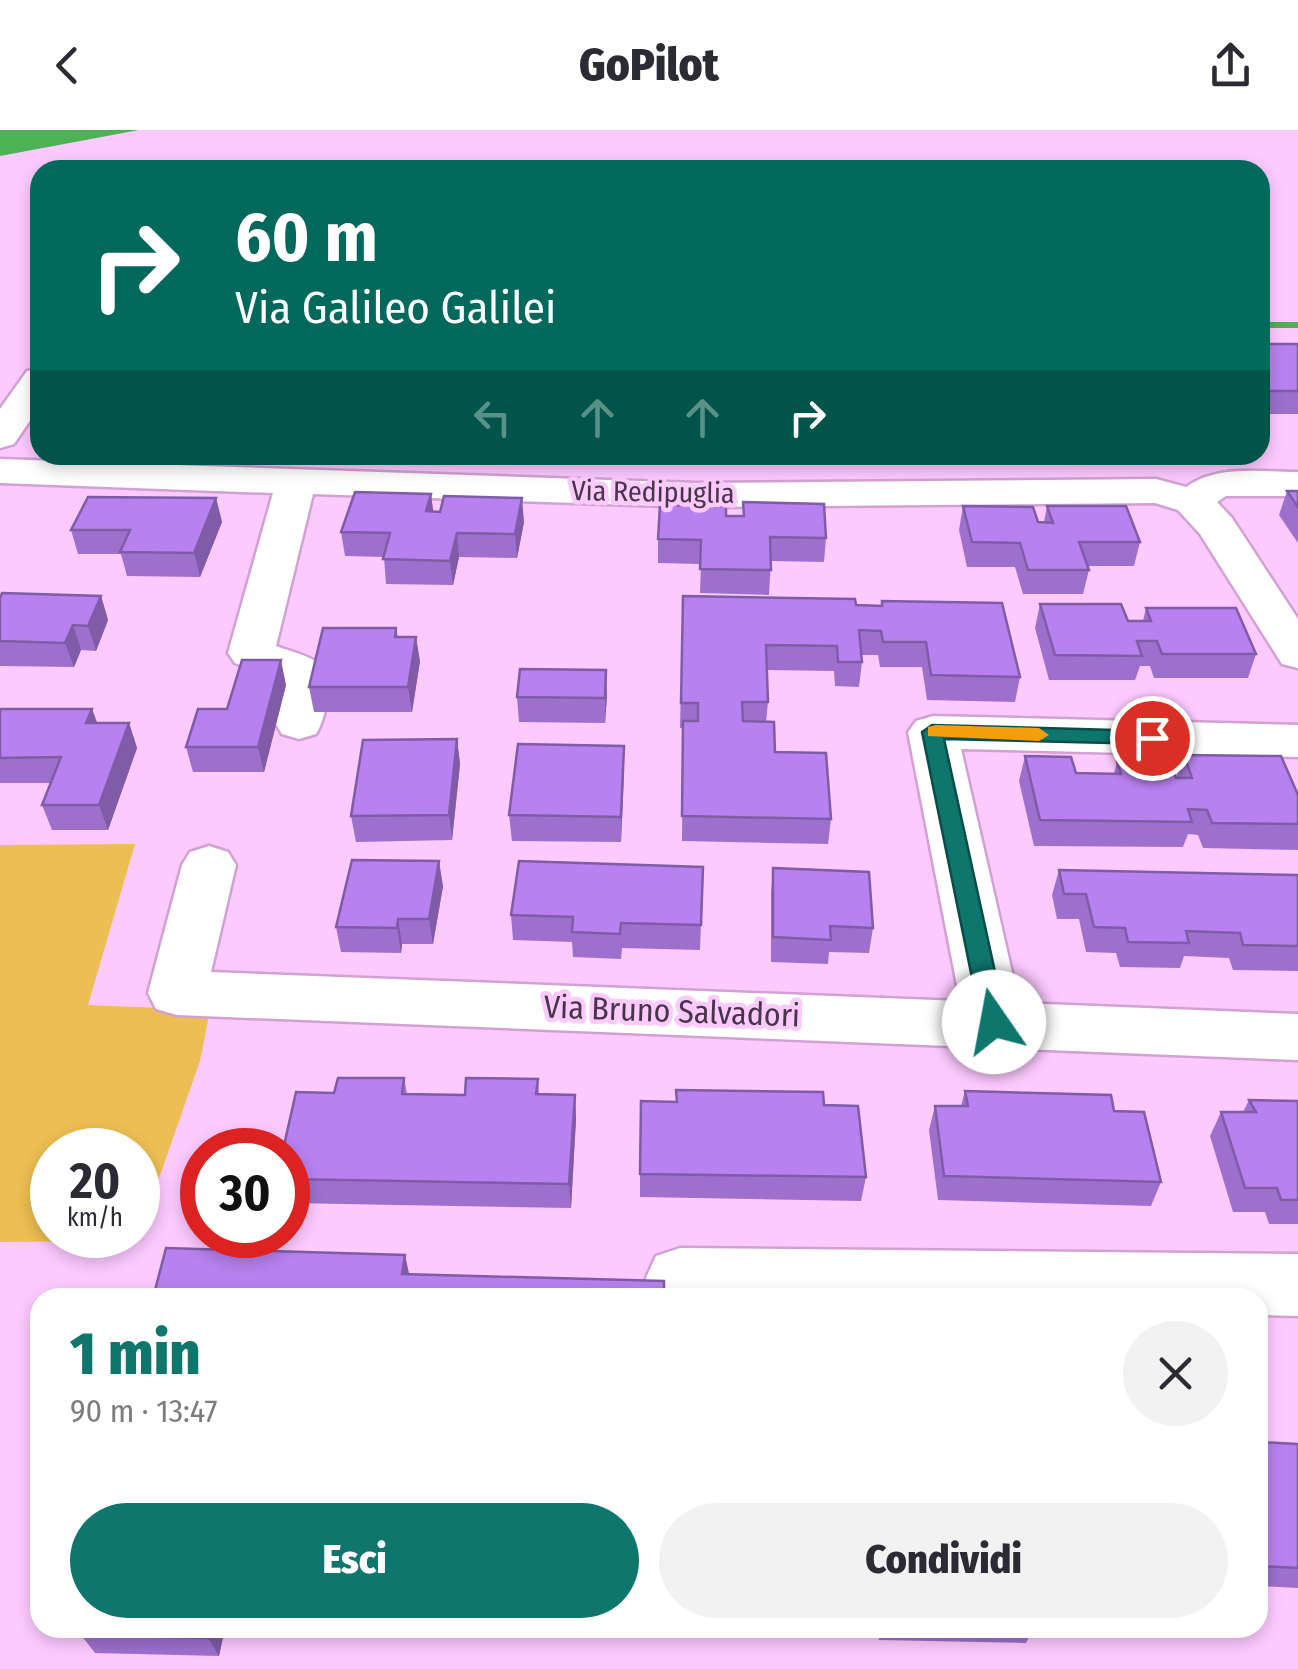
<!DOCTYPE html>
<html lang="it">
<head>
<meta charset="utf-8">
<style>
	body { margin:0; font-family:"Fira Sans Condensed",sans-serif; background:#f2f2f3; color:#2b2b33; height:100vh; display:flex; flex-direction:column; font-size:38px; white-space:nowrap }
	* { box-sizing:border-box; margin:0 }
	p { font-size:32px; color:#7c7c81 }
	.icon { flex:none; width:55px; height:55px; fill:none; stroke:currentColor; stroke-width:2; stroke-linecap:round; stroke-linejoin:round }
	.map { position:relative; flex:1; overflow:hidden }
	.details { position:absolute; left:30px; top:1158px; width:1238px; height:350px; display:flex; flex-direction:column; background:#fff; border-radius:30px; box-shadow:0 5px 15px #0003 }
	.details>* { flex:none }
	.top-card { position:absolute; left:30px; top:30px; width:1240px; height:305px; border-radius:30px; box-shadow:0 5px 15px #0003; background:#00695c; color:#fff; overflow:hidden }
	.speed { position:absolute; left:30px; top:998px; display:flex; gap:20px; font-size:50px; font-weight:700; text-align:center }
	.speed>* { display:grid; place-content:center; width:130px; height:130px; border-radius:50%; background:#fff; box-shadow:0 5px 15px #0003; line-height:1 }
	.speed small { font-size:25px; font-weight:400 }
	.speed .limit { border:15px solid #d22; background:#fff; color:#111 }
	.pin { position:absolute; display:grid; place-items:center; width:85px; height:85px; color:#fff; margin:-42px; border:5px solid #fff; border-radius:50%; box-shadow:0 2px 10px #0007 }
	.me { position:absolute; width:110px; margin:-55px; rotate:348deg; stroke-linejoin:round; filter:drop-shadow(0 0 8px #0008) }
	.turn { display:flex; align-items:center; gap:35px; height:210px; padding:0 40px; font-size:45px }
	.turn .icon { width:130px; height:130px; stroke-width:2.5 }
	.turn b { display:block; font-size:70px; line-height:85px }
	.lanes { display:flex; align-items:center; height:95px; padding:0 40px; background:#0003; justify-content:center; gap:50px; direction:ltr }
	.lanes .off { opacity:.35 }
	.round { display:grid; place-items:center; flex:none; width:105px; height:105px; border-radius:52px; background:#f2f2f3 }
	.head { display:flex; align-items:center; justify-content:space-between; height:170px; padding:0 40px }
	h1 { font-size:60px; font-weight:800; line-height:75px; color:#0f766e }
	.primary-button { display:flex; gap:20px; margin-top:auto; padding:20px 40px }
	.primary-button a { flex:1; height:115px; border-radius:60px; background:#0f766e; color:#fff; font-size:40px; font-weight:800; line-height:115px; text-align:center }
	.primary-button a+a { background:#f2f2f3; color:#2b2b33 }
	header { display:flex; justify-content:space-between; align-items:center; height:130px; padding:0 40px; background:#fff; font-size:45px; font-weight:800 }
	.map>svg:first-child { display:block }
</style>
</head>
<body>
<header><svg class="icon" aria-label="back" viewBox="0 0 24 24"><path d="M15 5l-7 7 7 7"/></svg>GoPilot<svg class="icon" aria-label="share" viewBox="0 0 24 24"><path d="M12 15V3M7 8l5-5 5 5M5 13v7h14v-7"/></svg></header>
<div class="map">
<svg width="1298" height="1539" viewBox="0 0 1298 1539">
	<rect width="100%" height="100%" fill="#fdcaff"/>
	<path fill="#edbe52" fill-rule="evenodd" d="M 135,714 L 88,875 L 210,880 L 200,931 L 137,1111 L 0,1112 L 0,715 ZM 52,1020 L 138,1020 L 138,1105 L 52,1105 Z"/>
	<polygon fill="#4db255" points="0,0 139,0 0,26"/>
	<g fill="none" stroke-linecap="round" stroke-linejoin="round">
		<rect fill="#4db255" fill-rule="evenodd" x="1260" y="192" width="38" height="6"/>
		<defs>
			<g id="minor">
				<polygon points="40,238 40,276 14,314 0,318 0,279 27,241"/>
				<path d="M 0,329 L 695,353 L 1156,349 L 1186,357 C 1218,334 1261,342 1298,342 L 1298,366 L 1226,366 L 1217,372 L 1232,388 L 1298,489 L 1298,538 L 1282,534 L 1200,404 L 1178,380 L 1155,373 L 695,377 L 313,364 L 276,516 C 289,521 311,526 321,535 C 335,547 325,591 316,604 L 299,609 L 282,604 L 275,593 L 280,551 L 235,533 L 228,523 L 273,363 L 0,353 Z"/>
				<polygon points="933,586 1298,595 1298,627 961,619 1019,873 1298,884 1298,930 177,885 156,879 148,863 182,735 190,722 209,716 228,722 236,735 211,842 960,871 908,602 916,591"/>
				<polygon points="680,1118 1298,1124 1298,1186 1258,1185 1258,1168 655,1168 646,1148 656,1126"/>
			</g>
		</defs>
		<use href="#minor" stroke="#d2a1d4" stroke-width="5"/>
		<use href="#minor" fill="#fff" fill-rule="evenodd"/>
	</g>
	<g fill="#9d70ce">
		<rect x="1260" y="214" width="38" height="70"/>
		<polygon points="40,279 40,303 35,286"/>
		<polygon points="771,325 882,325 882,330 772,332"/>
		<polygon points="1014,325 1134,325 1133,332 1016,332"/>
		<polygon points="1287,361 1298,361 1298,413 1279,385"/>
		<polygon points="431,364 433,381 524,392 517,428 459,427 453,455 386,454 384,427 345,426 341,402"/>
		<polygon points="216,368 222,392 200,447 127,446 121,424 78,424 71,400"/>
		<polygon points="743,372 826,408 824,432 771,431 769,465 700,463 701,434 658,433 658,409 726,386 743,386"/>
		<polygon points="963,376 1044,392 1047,376 1140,412 1134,436 1088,436 1089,440 1083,464 1023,464 1015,437 967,437 959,400"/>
		<polygon points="101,466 108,490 96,521 81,520 74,537 0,536 0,468"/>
		<polygon points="683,466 856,475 881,476 882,471 1020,547 1015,572 927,570 922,537 880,537 878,525 861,525 862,532 859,557 835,556 834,541 767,540 768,572 766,592 775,622 831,689 828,714 682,711 683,598 680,598"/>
		<polygon points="1040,474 1128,491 1143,491 1146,478 1256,524 1248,548 1154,548 1150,536 1140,536 1135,550 1049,550 1035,498"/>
		<polygon points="396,498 398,507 420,531 412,582 314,582 309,557"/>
		<polygon points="286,555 264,642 193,642 186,617 227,579"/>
		<polygon points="607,565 605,593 519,592 517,567"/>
		<polygon points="0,579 92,579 97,593 129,593 137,618 108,700 52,700 42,675 51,653 0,653"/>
		<polygon points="457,609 460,634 452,710 356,712 351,686"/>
		<polygon points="624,616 621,712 512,711 509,685"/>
		<polygon points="1184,625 1298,665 1298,720 1203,718 1198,705 1188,704 1183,717 1034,716 1019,651 1025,626 1076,643 1114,643 1117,632 1176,648"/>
		<polygon points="703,737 700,820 622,818 621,829 573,827 572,812 513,810 511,785"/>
		<polygon points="773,738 873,798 869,823 829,822 828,834 771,832 771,763"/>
		<polygon points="1059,740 1298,745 1298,841 1233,840 1229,828 1184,826 1180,838 1120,837 1116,823 1086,822 1079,789 1057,789 1052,765"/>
		<polygon points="443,756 433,814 402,814 401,823 341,822 336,797"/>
		<polygon points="404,948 407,964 465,965 538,949 539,964 575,965 576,989 571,1078 288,1073 288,1020 334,963"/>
		<polygon points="676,960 824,975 866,1047 861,1071 640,1067 640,1044 676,972"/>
		<polygon points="965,961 1114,981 1161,1052 1151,1076 938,1070 929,1000 935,976 961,976"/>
		<polygon points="1249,970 1298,971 1298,1094 1269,1094 1265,1082 1233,1082 1210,1006 1221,982 1243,982"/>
		<polygon points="1258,1312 1298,1314 1298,1458 1258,1456"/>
		<polygon points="83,1498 225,1498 219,1526 95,1523 81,1505"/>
		<polygon points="595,1498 804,1498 802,1506 595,1502"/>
		<polygon points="878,1498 1034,1498 1026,1513 879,1510"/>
	</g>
	<g fill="#805ba7">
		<polygon points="431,364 434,388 426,381"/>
		<polygon points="216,368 222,392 200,447 194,423"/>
		<polygon points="522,368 524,392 517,428 515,404"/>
		<polygon points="457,403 459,427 453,455 450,431"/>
		<polygon points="101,466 108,490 96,521 88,496"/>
		<polygon points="73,495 81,520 74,537 65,513"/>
		<polygon points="416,507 420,531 412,582 408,557"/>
		<polygon points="281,530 286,555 264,642 258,617"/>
		<polygon points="606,540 607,565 605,593 605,568"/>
		<polygon points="92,579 101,604 86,593"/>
		<polygon points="129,593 137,618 108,700 99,675"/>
		<polygon points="457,609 460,634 452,710 449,685"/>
		<polygon points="624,616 624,640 621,712 621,687"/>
		<polygon points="439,731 443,756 433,814 429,789"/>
		<polygon points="398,789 402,814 401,823 397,798"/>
		<polygon points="575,965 576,989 571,1078 569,1054"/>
		<polygon points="405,1125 410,1148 402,1144"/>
		<polygon points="211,1498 225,1498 219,1526 208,1508"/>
	</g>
	<g fill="#b782ef" stroke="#805ba7" stroke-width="2.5">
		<rect x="1260" y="214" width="38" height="47"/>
		<polygon points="1287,361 1298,361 1298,377"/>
		<polygon points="355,362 431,364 426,381 440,382 444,366 522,368 515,404 457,403 450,431 383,429 390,403 341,402"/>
		<polygon points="88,367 216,368 194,423 120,422 130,400 71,400"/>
		<polygon points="743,372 824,374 826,408 770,407 771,440 700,439 701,410 658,409 660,375 726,376 726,386 744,386"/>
		<polygon points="963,376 1033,377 1038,392 1053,393 1047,376 1126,376 1140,412 1079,412 1089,440 1028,440 1020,413 972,412"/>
		<polygon points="2,463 101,466 88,496 73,495 65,513 0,511 0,468"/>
		<polygon points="683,466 855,469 856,475 882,476 882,471 1002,473 1020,547 931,545 926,512 883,512 881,501 859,500 862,532 838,532 837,516 766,515 768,572 742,572 743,591 774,592 775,622 826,623 831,689 682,686 683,591 698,591 698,573 681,573"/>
		<polygon points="1040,474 1121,474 1128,491 1151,491 1146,478 1236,478 1256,524 1162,524 1157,511 1137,511 1142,526 1055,525"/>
		<polygon points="323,498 396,498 395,507 416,507 408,557 309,557"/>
		<polygon points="242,530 281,530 258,617 186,617 198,579 227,579"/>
		<polygon points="520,539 606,540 605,568 517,567"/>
		<polygon points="0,579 92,579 86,593 129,593 99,675 42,675 61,627 0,628"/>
		<polygon points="457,609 449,685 351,686 363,610"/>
		<polygon points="518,614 624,616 621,687 509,685"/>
		<polygon points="1184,625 1281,626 1298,665 1298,694 1212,693 1207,680 1188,679 1192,692 1040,690 1025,626 1071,627 1076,643 1121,644 1117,632 1171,632 1176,648 1192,648"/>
		<polygon points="352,730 439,731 429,789 398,789 397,798 336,797"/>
		<polygon points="519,731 703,737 701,795 621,793 620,804 572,802 573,787 511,785"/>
		<polygon points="773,738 869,742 873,798 830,796 831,810 773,807"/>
		<polygon points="1059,740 1298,745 1298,816 1243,815 1240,803 1186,801 1189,813 1128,812 1125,798 1094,797 1086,764 1064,764"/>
		<polygon points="338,948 404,948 402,964 465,965 466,948 538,949 536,964 575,965 569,1054 288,1049 288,1020 283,1020 296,962 334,963"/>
		<polygon points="676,960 823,962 824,975 858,976 866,1047 640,1044 641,971 677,972"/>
		<polygon points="965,961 1111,965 1114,981 1144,982 1161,1052 944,1046 935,976 968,976"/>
		<polygon points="1249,970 1298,971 1298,1070 1281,1070 1277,1058 1245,1058 1221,982 1256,982"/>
		<polygon points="166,1118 405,1125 402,1144 664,1151 664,1168 153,1168"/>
		<polygon points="1258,1312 1298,1314 1298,1438 1258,1436"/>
		<polygon points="40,1353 40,1376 33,1376"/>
		<polygon points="83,1498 211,1498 208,1508 81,1505"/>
	</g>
	<polygon fill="#0f766e" stroke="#0a4d48" stroke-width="2.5" points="932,595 1152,601 1162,608 1152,614 944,609 1006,892 1002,899 985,899 981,892 922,602"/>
	<polygon fill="#f59e0b" points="936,595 1039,598 1049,605 1039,611 928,606 928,597"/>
	<g text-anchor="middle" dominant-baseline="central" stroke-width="9" stroke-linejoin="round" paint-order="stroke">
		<g font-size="28" fill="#49354a" stroke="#fdcaff">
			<text transform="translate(653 362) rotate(1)">Via Redipuglia</text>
		</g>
		<g font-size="32" fill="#49354a" stroke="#fdcaff">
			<text transform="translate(672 881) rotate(2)">Via Bruno Salvadori</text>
		</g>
	</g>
</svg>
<div class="speed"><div>20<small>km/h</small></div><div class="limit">30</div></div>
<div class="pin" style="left:1152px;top:608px;background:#d93025"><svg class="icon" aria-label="arrive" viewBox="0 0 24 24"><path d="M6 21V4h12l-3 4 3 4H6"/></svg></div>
<svg class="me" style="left:994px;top:892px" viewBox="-20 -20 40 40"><circle r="19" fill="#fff"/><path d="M0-13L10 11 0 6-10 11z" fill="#0f766e"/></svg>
<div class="top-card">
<div class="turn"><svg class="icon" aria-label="right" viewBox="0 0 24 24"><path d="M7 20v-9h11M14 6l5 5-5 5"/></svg><div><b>60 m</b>Via Galileo Galilei</div></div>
<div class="lanes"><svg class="icon off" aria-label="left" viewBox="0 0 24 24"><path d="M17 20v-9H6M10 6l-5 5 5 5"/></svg><svg class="icon off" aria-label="ahead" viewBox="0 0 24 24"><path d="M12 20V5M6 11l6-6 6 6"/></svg><svg class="icon off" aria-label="ahead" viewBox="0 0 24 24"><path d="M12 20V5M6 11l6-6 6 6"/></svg><svg class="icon" aria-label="right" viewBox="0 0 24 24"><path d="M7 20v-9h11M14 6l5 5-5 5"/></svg></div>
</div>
<section class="details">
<div class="head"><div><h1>1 min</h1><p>90 m · 13:47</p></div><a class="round"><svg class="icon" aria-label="close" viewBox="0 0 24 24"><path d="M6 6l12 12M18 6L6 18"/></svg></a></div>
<div class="primary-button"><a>Esci</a><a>Condividi</a></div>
</section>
</div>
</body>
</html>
